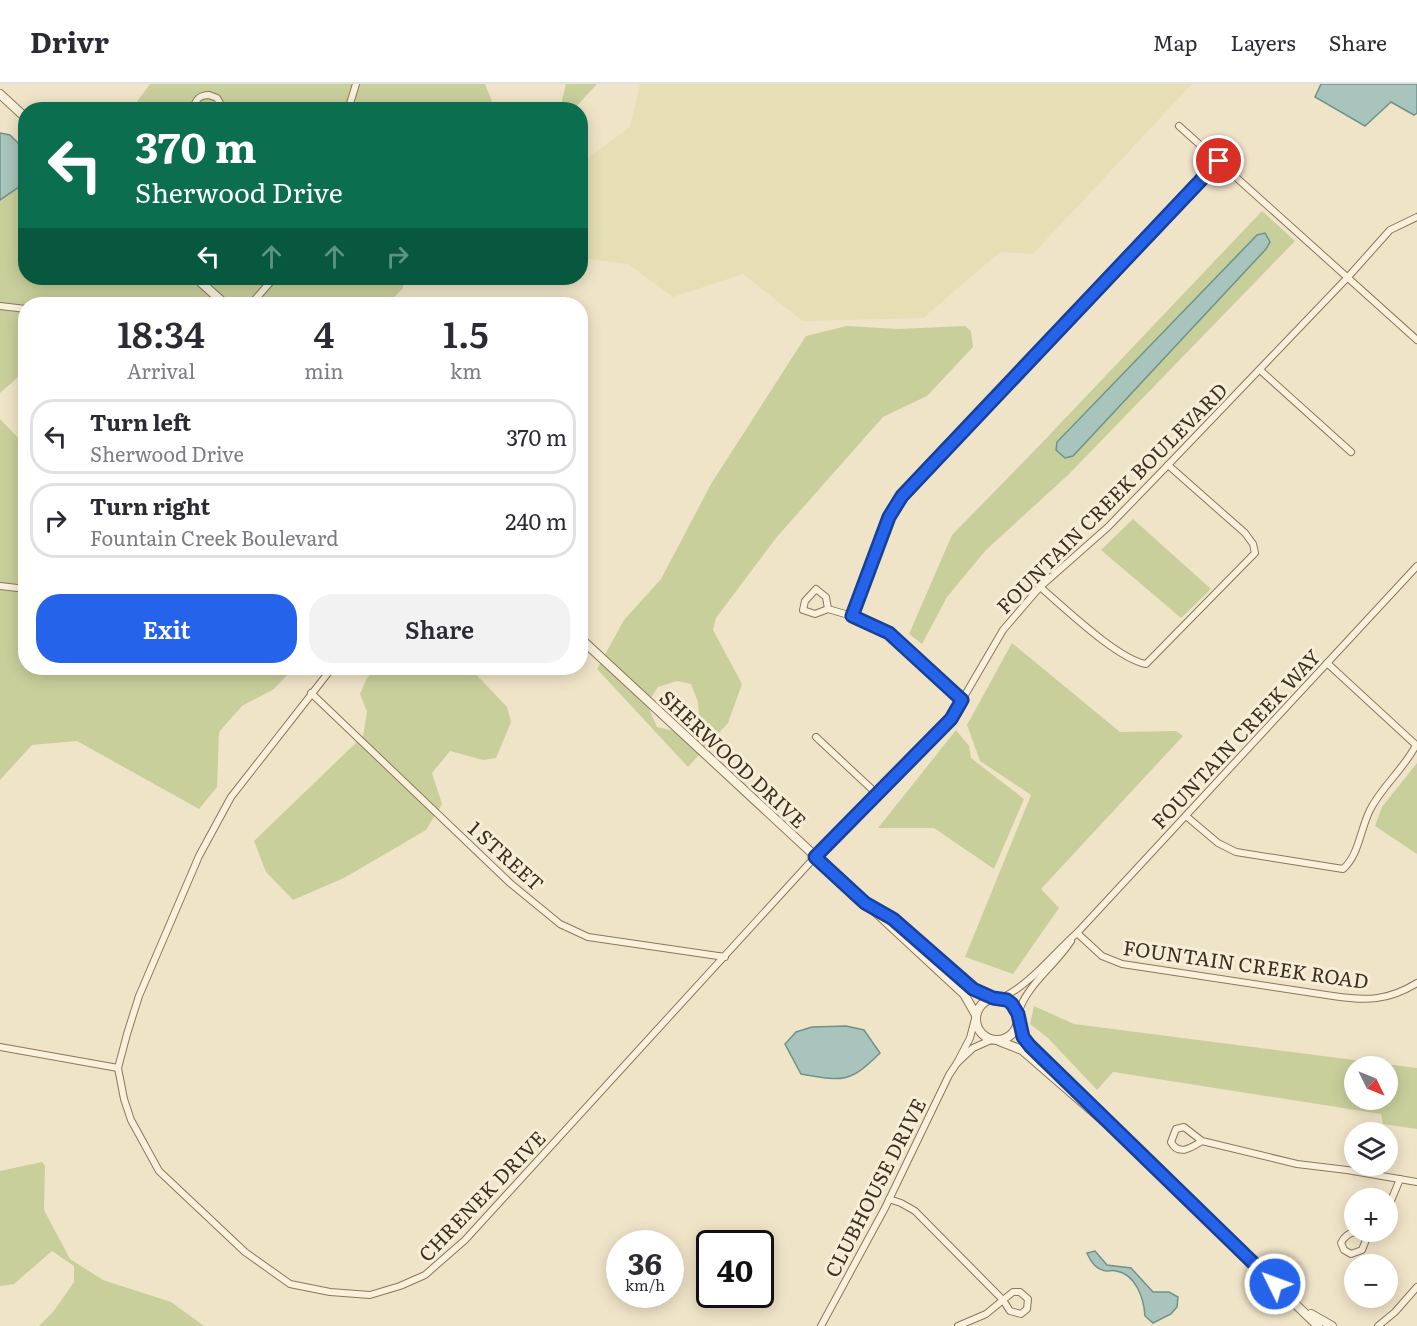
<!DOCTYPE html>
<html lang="en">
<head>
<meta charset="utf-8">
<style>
	body { margin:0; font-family:Literata,serif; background:#f2f2f3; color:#2b2b33; height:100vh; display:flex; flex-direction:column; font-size:22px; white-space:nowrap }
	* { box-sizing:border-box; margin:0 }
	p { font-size:20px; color:#7c7c81 }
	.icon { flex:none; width:33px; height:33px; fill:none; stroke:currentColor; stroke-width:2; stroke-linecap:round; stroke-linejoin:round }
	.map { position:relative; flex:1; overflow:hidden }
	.details { position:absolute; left:18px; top:213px; width:570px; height:378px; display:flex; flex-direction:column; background:#fff; border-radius:24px; box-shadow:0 3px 15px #0003 }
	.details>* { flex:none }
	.banner { position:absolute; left:18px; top:18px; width:570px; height:183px; border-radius:24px; box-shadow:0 3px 15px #0003; background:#0b6e4f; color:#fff; overflow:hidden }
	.needle { width:39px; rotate:133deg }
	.buttons { position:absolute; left:1344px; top:972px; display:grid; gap:12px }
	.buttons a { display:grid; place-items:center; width:54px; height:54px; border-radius:50%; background:#fff; box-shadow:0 3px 15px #0003; font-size:30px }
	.speed { position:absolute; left:606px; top:1146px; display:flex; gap:12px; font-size:30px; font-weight:700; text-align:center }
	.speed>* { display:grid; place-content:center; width:78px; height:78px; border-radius:50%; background:#fff; box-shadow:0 3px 15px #0003; line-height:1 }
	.speed small { font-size:15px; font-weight:400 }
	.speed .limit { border:3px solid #111; border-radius:9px; background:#fff; color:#111 }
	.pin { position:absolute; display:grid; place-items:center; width:51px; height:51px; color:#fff; margin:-26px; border:3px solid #fff; border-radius:50%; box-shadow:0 2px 6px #0007 }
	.me { position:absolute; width:66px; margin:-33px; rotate:312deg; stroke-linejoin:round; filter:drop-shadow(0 0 4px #0008) }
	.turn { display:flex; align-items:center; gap:21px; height:126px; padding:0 18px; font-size:27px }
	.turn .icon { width:78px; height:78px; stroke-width:2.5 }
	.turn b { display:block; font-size:42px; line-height:51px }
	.lanes { display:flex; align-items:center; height:57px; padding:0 18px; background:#0003; justify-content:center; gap:30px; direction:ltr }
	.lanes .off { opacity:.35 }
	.eta { display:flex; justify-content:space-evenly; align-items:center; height:102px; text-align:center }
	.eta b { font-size:36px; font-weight:600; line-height:42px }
	.primary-button { display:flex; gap:12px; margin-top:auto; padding:12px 18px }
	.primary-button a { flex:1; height:69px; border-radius:24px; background:#2563eb; color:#fff; font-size:24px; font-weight:600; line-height:69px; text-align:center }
	.primary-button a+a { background:#f2f2f3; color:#2b2b33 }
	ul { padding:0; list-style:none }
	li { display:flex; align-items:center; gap:18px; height:75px; margin:0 12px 9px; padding:0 6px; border:3px solid #e1e1e2; border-radius:24px }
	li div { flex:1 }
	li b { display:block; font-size:22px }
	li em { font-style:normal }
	header { display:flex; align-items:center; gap:36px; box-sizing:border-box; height:84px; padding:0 30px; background:#fff; border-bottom:2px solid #e1e1e2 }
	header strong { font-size:28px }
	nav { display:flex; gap:33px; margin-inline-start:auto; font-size:21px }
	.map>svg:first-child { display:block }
</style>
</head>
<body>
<header>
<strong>Drivr</strong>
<nav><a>Map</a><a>Layers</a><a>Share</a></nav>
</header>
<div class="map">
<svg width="1417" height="1242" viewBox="0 0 1417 1242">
	<rect width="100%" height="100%" fill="#f0e4c8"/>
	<polygon fill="#e6deb5" points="640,0 1192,0 1033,170 1000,168 923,234 803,237 743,190 673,213 628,180 581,174 581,79 630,43"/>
	<g fill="#c9cf9b" fill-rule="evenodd">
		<polygon points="150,0 485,0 495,25 136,26 136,19"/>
		<polygon points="566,0 597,0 574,25 560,25"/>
		<polygon points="25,98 26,194 403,194 403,204 388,220 26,220 25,287 0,309 0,116"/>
		<polygon points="1262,127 1295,157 1068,391 986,466 947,513 922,560 909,550 952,451 1037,364"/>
		<path d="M 847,242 L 898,245 L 965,242 L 971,247 L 973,263 L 927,312 L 883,333 L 776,454 L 716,534 L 713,546 L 742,600 L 728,639 L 688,683 L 597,585 L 624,536 L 661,495 L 711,400 L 806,252 ZM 677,597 L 691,600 L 698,618 L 699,632 L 675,647 L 657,643 L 647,620 L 658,603 Z"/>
		<polygon points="0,335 23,359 25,360 26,584 291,584 291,587 274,605 242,622 219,648 217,703 199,725 77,657 32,661 0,696"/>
		<polygon points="1133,435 1211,505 1181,534 1101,466"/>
		<polygon points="1012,559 1120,648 1176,647 1183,652 1041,805 1059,824 1013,890 965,873 1031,711 980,677 967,641"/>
		<polygon points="376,584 470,584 507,623 511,638 496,674 483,676 450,667 432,689 442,720 426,746 344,794 293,816 266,788 254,757 363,652 367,628 360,610 367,594"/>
		<polygon points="956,646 969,662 971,674 1024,715 994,785 934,744 878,744"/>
		<polygon points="1417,679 1417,770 1375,742 1382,723"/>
		<path d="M 1034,922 L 1074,940 L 1417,984 L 1417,1045 L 1383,1040 L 1381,1030 L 1113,988 L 1097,1006 L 1048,954 L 1030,940 ZM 1354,982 L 1388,982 L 1388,1016 L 1354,1016 Z"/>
		<polygon points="42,1078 45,1082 44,1126 70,1175 103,1196 171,1218 204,1242 39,1242 53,1228 74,1198 74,1182 52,1167 14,1200 0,1202 0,1087"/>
	</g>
	<g fill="#a9c4bc" stroke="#6f938a" stroke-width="1.5">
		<polygon points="1321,0 1417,0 1417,29 1414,31 1391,18 1365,42 1315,13"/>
		<polygon points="0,49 10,51 25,66 26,98 0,116"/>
		<polygon points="1265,149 1270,158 1266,165 1073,372 1065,374 1056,366 1057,358 1257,151"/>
		<path d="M 846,942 L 864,946 L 880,969 C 849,1000 842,997 801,990 L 785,960 L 796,948 L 812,943 Z"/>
		<path d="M 1095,1167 L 1107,1181 L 1131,1184 L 1153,1208 L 1169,1208 L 1178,1213 L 1177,1223 L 1171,1230 L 1153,1239 L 1145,1232 C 1144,1215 1136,1190 1116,1187 C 1113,1186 1110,1187 1107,1187 C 1096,1186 1091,1178 1087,1169 Z"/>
	</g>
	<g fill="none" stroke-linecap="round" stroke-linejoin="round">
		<defs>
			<g id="minor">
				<path d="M 193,26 C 195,16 199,11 209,11 L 217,14 L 224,26"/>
				<polyline points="348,26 356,0"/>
				<polyline points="1179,42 1417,256"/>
				<polyline points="251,220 274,194"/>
				<polyline points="0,222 26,225"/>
				<polyline points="1260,286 1351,368"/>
				<polyline points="0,502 26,505"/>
				<path d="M 1040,503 C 1064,523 1117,575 1146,580 L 1255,469 L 1253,460 L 1245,449 L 1168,381"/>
				<polyline points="828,525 826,513 816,505 805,517 803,526 815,530 828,525 852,532 889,549 962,616"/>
				<polyline points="852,532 889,433 902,412 1219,77"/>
				<polyline points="332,584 231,713 199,772 139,912 127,950 118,984 124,1015 131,1036 159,1087 245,1168 290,1200 330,1208 370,1211 400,1202 425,1191 465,1156 815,773 951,635 1003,546 1040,503 1108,443 1168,381 1348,193 1390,146 1417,133"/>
				<polyline points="311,609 510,799 560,840 588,853 725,873"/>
				<polyline points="816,653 877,710"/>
				<path d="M 1186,732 L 1218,759 L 1236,768 L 1343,785 C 1359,771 1360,746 1370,726 C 1382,702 1404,685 1416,661 L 1327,579"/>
				<path d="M 1077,849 L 1102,872 L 1122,880 L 1333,912 C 1366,917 1388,917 1417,899"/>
				<path d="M 1001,914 C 1029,902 1053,870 1077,849 L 1417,482"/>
				<path d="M 1018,930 C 1026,901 1055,882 1071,857"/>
				<polyline points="976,931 970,954 957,979 973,964 991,956"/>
				<polyline points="0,963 118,984"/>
				<path d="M 1202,1057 C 1192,1063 1179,1073 1171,1058 L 1176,1045 L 1184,1043 L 1202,1057 L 1297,1080 L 1347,1086 L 1417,1098"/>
				<polyline points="889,1115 901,1119 915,1127 1003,1216 986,1230 958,1242"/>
				<polyline points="1388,1124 1400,1095"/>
				<path d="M 1355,1148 C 1348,1149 1344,1153 1341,1159 L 1344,1166 L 1351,1170 L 1362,1166 L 1369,1148"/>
				<polyline points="1360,1148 1368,1148"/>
				<polygon points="1013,1208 1020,1208 1028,1215 1027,1225 1021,1230 1010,1227 1003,1216"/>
				<polyline points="821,1242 885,1124 949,991 957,979"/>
				<polyline points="1378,1242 1395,1228 1417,1203"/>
			</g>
			<g id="tertiary">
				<polyline points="0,10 26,34"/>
				<polyline points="196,194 225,220"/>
				<polyline points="580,554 964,910 976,931"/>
				<polyline points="874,824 893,835 967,901 978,909 993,914"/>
				<circle cx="997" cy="935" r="21"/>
				<polyline points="1018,937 1023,953 1030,962 1109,1037"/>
				<polyline points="999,957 1022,966 1121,1052 1318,1242"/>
				<polyline points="1311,1230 1332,1242"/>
			</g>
		</defs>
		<use href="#minor" stroke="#8d765c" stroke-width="8"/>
		<use href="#tertiary" stroke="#8d765c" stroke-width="10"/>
		<use href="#minor" stroke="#faf1dc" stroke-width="6"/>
		<use href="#tertiary" stroke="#faf1dc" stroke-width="8"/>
	</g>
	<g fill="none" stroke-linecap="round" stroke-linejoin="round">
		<defs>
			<polyline id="route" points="1219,77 902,412 889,433 852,532 889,549 962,616 951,635 815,773 865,819 893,835 973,905 993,914 1007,916 1012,920 1018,930 1023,953 1030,962 1275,1200"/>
		</defs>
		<use href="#route" stroke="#184099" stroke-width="15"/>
		<use href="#route" stroke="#2563eb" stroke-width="10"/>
	</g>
	<g text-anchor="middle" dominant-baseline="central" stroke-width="6" stroke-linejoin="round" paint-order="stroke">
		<g font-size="20" fill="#3d2e20" stroke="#f7eed8">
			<text transform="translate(1111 413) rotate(-45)">FOUNTAIN CREEK BOULEVARD</text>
			<text transform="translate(1235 654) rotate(-47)">FOUNTAIN CREEK WAY</text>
			<text transform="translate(734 674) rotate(43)">SHERWOOD DRIVE</text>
			<text transform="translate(507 771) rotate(42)">1 STREET</text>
			<text transform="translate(1246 879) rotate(8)">FOUNTAIN CREEK ROAD</text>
			<text transform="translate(874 1103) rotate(-63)">CLUBHOUSE DRIVE</text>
			<text transform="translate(481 1111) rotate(-46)">CHRENEK DRIVE</text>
		</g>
	</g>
</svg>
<div class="buttons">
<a><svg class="needle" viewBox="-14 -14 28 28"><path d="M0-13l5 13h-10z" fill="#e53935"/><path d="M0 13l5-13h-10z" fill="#7c7c81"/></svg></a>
<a><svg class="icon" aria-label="layers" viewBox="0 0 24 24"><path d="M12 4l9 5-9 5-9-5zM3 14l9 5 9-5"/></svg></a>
<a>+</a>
<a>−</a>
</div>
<div class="speed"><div>36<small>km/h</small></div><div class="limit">40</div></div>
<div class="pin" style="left:1219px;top:77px;background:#d93025"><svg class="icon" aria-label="arrive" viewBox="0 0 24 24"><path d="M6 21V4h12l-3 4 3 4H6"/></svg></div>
<svg class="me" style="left:1275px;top:1200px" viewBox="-20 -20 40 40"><circle r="17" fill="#2563eb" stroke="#fff" stroke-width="3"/><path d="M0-11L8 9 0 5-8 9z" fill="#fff"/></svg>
<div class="banner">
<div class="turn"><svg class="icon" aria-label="left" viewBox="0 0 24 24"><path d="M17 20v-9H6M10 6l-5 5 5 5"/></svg><div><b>370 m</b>Sherwood Drive</div></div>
<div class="lanes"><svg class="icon" aria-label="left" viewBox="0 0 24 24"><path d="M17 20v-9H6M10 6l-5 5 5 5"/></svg><svg class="icon off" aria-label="ahead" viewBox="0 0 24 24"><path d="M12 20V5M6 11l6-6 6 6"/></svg><svg class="icon off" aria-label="ahead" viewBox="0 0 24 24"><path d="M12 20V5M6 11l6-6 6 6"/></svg><svg class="icon off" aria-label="right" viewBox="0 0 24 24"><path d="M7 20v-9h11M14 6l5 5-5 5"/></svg></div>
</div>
<section class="details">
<div class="eta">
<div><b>18:34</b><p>Arrival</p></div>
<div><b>4</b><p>min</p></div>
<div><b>1.5</b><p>km</p></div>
</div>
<ul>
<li><svg class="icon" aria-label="left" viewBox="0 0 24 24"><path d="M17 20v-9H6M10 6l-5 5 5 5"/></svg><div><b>Turn left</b><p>Sherwood Drive</p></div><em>370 m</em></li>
<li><svg class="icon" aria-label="right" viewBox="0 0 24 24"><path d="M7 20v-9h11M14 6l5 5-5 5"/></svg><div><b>Turn right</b><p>Fountain Creek Boulevard</p></div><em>240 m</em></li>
</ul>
<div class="primary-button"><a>Exit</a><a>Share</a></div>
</section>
</div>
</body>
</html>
